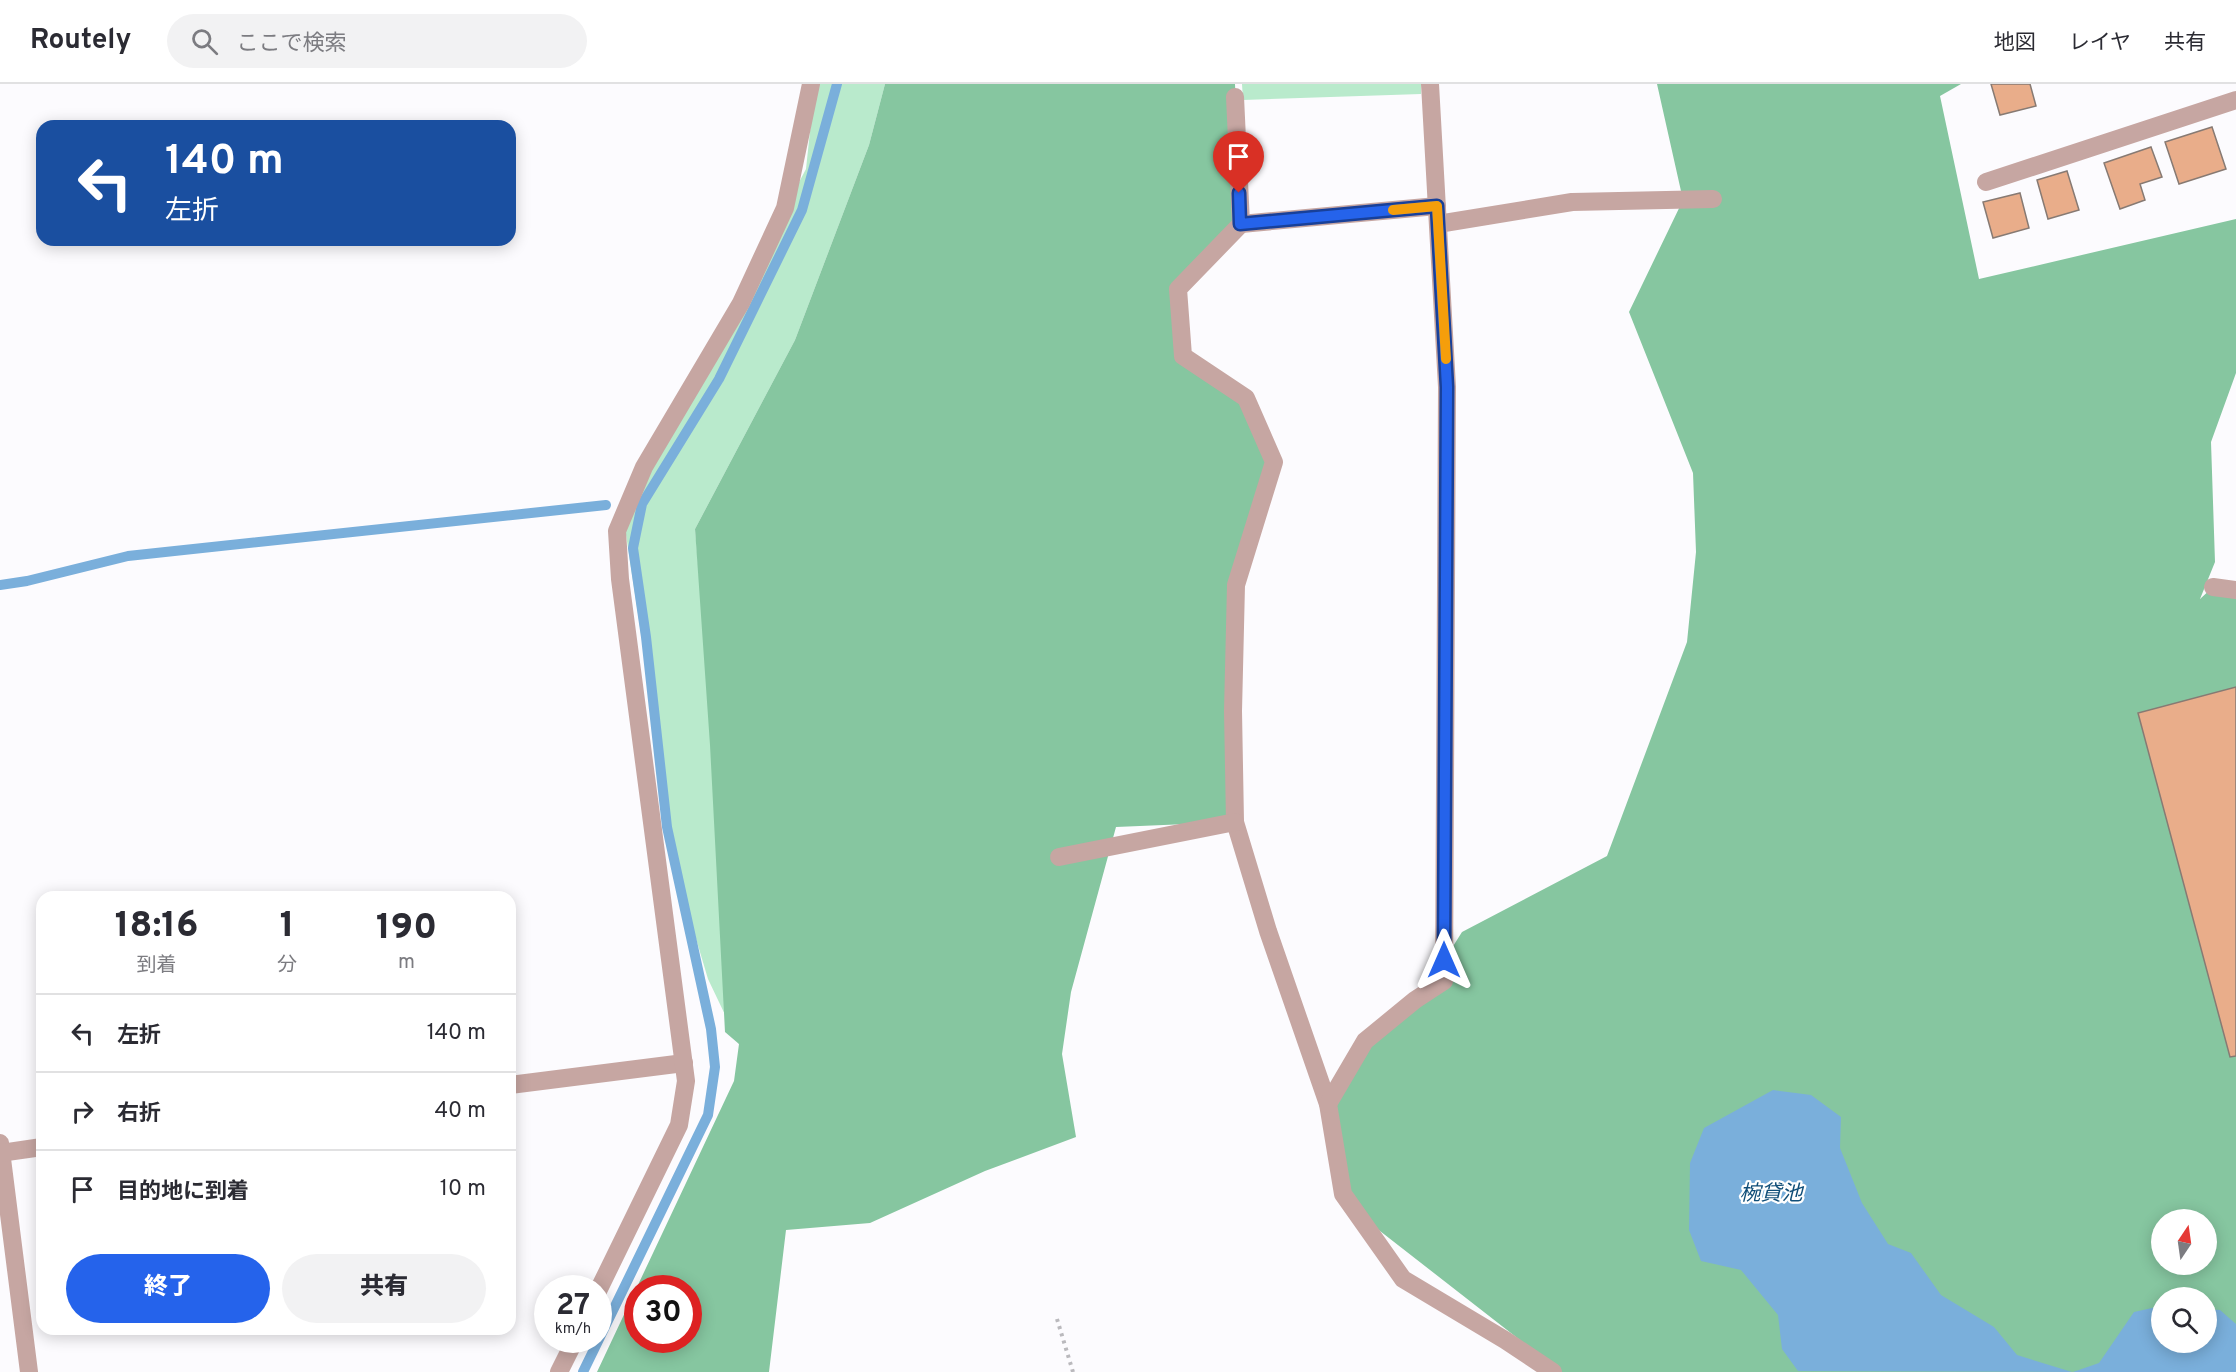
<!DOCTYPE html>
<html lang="ja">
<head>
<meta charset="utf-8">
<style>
	body { margin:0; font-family:Overpass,"Noto Sans JP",sans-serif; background:#f2f2f3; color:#2b2b33; height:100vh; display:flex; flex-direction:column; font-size:22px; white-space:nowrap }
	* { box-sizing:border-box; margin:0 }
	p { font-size:20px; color:#7c7c81 }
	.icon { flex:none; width:33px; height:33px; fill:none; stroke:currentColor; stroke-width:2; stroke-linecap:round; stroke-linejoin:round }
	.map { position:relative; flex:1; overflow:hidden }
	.sheet { position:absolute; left:36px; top:807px; width:480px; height:444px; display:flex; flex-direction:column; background:#fff; border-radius:18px; box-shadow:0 3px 15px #0003 }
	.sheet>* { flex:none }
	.guide { position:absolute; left:36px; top:36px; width:480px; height:126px; border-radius:18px; box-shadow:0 3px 15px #0003; background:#1a4fa0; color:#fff; overflow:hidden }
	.needle { width:39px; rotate:13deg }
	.tools { position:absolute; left:2151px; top:1125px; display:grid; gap:12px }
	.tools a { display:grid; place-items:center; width:66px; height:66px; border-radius:50%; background:#fff; box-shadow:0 3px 15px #0003; font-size:30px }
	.speed { position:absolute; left:534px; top:1191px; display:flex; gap:12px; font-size:30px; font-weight:700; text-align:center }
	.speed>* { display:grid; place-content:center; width:78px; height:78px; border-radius:50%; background:#fff; box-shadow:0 3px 15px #0003; line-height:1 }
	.speed small { font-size:15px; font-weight:400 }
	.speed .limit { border:9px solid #d22; background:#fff; color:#111 }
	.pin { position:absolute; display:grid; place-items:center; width:51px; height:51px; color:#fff; margin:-62px -26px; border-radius:50% 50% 50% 0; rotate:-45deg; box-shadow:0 0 6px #0007 }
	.pin .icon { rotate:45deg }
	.me { position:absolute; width:66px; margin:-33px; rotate:0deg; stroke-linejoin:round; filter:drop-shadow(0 0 4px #0008) }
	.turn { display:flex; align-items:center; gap:21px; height:126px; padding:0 30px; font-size:27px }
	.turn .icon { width:78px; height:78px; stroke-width:2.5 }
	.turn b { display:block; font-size:42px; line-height:51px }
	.eta { display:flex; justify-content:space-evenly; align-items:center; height:102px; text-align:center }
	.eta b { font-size:36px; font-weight:800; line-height:42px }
	.cta { display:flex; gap:12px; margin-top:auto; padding:12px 30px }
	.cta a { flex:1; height:69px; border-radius:36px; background:#2563eb; color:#fff; font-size:24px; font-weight:800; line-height:69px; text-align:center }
	.cta a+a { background:#f2f2f3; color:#2b2b33 }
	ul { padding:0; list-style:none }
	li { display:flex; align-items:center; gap:18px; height:78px; padding:0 30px; border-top:2px solid #e1e1e2 }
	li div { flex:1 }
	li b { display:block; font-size:22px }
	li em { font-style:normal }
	header { display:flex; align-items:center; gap:36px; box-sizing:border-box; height:84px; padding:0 30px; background:#fff; border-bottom:2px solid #e1e1e2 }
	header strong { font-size:28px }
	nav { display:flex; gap:33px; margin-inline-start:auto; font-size:21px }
	.search { width:420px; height:54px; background:#f2f2f3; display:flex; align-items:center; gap:15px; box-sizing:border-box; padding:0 21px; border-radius:33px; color:#7c7c81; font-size:22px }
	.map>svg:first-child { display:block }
</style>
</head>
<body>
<header>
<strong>Routely</strong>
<div class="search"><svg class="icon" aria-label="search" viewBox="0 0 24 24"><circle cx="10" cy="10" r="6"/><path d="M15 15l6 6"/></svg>ここで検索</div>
<nav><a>地図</a><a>レイヤ</a><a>共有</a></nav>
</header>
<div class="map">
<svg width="2236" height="1288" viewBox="0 0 2236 1288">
	<rect width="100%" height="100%" fill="#fcfbfe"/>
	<g fill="#b9eacc">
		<polygon points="815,0 885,0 869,61 795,256 695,445 739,960 708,895 678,794 623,431 806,85"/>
		<polygon points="1242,0 1421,0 1421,10 1243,16"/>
	</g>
	<g fill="#86c6a0" fill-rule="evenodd">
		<path d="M 885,0 L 1235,0 L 1241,140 L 1175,208 L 1183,272 L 1246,314 L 1272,387 L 1228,515 L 1235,738 L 1116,743 L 1071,908 L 1062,970 L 1076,1053 L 985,1087 L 870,1139 L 786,1146 L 769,1288 L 597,1288 L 734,997 L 739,960 L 725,948 L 710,661 L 695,445 L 795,256 L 869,61 ZM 638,1204 L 688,1204 L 688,1256 L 638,1256 Z"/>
		<path d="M 1657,0 L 1961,0 L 1940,12 L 1979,195 L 2236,135 L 2236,289 L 2211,358 L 2215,478 L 2200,515 L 2213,503 L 2236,506 L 2236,1288 L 1561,1288 L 1353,1126 L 1328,1020 L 1365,957 L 1423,910 L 1462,848 L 1607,772 L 1687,558 L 1696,468 L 1693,389 L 1629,228 L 1683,116 ZM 2162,1136 L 2206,1136 L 2206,1180 L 2162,1180 ZM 2162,1214 L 2206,1214 L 2206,1258 L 2162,1258 Z"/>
	</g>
	<g fill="#7aafdb">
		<polygon points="1773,1006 1811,1011 1841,1033 1840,1064 1862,1119 1888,1160 1911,1169 1941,1211 1994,1243 2017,1271 2072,1288 1798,1287 1782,1265 1778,1231 1741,1186 1701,1177 1689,1146 1690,1079 1704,1044"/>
		<polygon points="2161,1222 2162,1258 2206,1258 2207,1225 2220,1226 2236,1240 2236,1288 2073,1288 2099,1279 2134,1228"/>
	</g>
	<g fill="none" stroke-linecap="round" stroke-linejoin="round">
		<g stroke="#7aafdb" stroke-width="10">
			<polyline points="0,501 27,497 128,472 606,421"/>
			<polyline points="583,1288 708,1031 715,983 711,945 667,743 646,553 633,464 642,420 719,295 802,126 837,0"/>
		</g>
	</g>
	<g fill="#e9ad8a" stroke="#877a73" stroke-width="1.5">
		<polygon points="1991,0 2030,0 2036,22 2000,31"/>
		<polygon points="2212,43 2226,85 2179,100 2165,58"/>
		<polygon points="2151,63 2162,93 2140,100 2145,116 2120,125 2104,79"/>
		<polygon points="2067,87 2079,126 2048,135 2037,96"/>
		<polygon points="2020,109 2029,144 1993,154 1983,118"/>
		<polygon points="2236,603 2236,972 2230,973 2138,629"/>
	</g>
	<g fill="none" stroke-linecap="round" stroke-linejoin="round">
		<polyline stroke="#bab9bd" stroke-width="4" stroke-dasharray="3 4.5" stroke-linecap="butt" points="1057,1235 1073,1288"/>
		<g stroke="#c6a6a2" stroke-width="18">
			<polyline points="1235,13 1241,140 1178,205 1183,272 1246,314 1274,378 1236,501 1233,627 1235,738 1268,847 1328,1020 1343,1110 1403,1195 1505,1256 1553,1288"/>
			<polyline points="1986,98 2236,16"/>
			<polyline points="1241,140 1437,122"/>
			<polyline points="1438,140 1572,118 1713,115"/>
			<polyline points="2213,503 2236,506"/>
			<polyline points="1059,773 1235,738"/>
			<polyline points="510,1001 684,979"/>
			<polyline points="1328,1020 1365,957 1415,916 1444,897 1447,303 1430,0"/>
			<polyline points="0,1059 29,1288"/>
			<polyline points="0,1069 42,1063"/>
			<polyline points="598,1207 679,1041 686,997 620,495 617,447 644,383 741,219 785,124 811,0"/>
			<polyline points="559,1288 575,1256"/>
		</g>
	</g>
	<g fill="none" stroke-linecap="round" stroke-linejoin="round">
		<defs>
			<polyline id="route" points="1239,109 1240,140 1437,122 1447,303 1444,876"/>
		</defs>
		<use href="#route" stroke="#184099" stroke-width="15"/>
		<use href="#route" stroke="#2563eb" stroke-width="10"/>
		<polyline stroke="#f59e0b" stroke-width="10" points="1393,126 1437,122 1446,275"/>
	</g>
	<g text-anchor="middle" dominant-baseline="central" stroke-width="4.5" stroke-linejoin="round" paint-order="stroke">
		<g font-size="21" font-style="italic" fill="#104e78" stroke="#fff">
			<text x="1771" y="1110">椀貸池</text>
		</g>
	</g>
</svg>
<div class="tools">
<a><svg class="needle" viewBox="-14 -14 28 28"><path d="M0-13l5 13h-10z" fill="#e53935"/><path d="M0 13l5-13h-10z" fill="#7c7c81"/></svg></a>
<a><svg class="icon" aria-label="search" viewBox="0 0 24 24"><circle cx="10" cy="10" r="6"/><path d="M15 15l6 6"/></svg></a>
</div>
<div class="speed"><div>27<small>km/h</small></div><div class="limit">30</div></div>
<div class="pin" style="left:1239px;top:109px;background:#d93025"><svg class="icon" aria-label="arrive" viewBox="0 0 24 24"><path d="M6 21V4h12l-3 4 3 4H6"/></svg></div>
<svg class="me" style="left:1444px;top:876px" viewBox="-20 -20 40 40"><path d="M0-17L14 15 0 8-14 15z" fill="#2563eb" stroke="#fff" stroke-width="4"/></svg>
<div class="guide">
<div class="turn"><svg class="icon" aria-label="left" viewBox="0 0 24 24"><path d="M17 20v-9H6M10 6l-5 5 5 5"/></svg><div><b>140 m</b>左折</div></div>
</div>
<section class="sheet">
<div class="eta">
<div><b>18:16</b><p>到着</p></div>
<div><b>1</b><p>分</p></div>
<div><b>190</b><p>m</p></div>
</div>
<ul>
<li><svg class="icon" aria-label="left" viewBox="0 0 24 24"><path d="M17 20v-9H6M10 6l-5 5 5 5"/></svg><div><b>左折</b></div><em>140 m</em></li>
<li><svg class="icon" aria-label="right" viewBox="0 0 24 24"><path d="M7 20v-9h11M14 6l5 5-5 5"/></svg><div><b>右折</b></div><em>40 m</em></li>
<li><svg class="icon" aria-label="arrive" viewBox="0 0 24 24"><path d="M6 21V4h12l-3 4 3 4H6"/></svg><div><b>目的地に到着</b></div><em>10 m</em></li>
</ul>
<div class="cta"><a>終了</a><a>共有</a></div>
</section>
</div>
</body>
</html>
